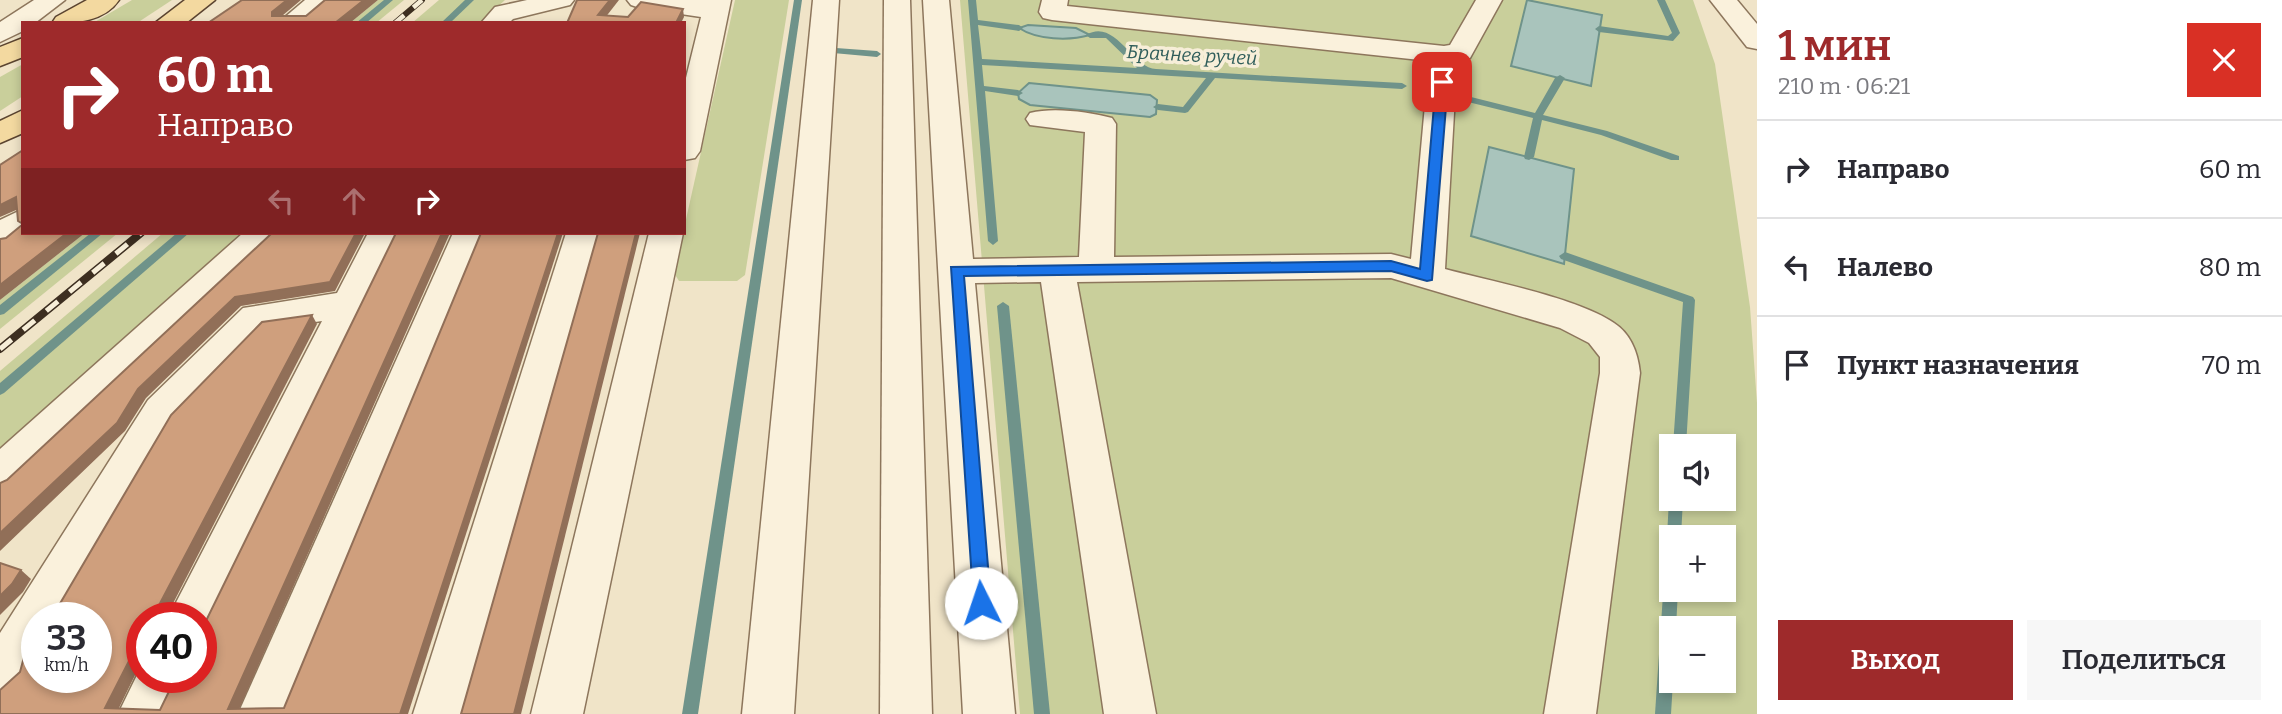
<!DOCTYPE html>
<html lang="ru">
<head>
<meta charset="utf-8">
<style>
	body { margin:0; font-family:Bitter,serif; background:#f7f7f7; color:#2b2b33; height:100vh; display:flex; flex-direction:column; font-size:26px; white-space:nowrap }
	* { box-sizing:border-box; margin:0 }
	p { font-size:23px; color:#7c7c81 }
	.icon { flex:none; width:38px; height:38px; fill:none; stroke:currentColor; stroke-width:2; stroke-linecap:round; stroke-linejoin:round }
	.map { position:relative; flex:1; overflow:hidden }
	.details { display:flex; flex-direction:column; background:#fff; width:525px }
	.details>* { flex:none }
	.banner { position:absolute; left:21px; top:21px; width:665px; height:214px; border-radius:0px; box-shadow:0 4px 10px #0003; background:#9e2a2b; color:#fff; overflow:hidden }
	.fabs { position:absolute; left:1659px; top:434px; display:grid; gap:14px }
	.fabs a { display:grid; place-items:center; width:77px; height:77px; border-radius:0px; background:#fff; box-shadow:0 4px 10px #0003; font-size:35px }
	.speed { position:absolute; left:21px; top:602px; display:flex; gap:14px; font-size:35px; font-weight:700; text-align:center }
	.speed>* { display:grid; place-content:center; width:91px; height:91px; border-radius:50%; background:#fff; box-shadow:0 4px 10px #0003; line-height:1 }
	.speed small { font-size:18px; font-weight:400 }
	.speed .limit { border:10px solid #d22; background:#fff; color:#111 }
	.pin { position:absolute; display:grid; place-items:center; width:60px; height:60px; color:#fff; margin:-30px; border-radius:14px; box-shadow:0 4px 10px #0006 }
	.me { position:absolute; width:77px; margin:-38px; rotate:356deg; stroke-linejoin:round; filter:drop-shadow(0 0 5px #0008) }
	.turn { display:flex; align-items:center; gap:24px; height:147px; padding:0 21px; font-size:32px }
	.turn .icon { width:91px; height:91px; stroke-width:2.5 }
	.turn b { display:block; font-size:49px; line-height:60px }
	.lanes { display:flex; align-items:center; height:66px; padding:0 21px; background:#0003; justify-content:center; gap:35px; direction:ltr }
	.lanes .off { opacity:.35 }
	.round { display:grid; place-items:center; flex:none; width:74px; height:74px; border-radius:0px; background:#f7f7f7 }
	.overview { display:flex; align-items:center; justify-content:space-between; height:119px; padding:0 21px }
	h1 { font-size:42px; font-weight:600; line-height:52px; color:#9e2a2b }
	.primary-button { display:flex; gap:14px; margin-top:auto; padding:14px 21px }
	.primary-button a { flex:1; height:80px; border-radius:0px; background:#9e2a2b; color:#fff; font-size:28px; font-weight:600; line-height:80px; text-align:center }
	.primary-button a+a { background:#f7f7f7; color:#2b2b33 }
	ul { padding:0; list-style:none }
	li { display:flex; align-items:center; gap:21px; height:98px; padding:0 21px; border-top:2px solid #e1e1e2 }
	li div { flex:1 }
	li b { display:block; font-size:26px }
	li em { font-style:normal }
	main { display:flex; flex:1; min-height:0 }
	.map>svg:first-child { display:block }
</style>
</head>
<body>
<main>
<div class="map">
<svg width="1757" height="714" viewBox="0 0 1757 714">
	<rect width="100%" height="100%" fill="#f0e4c8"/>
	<g fill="#c9cf9b" fill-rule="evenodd">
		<polygon points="132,0 172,0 137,23 93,23"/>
		<polygon points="378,0 404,0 376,23 350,23"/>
		<polygon points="439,0 505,0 480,23 412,23"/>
		<polygon points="735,0 789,0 745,275 737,281 679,281 674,273"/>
		<path d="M 960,0 L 1693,0 L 1715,64 L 1750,307 L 1757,403 L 1757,714 L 1020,714 ZM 1671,446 L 1724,446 L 1724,499 L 1671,499 ZM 1671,537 L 1724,537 L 1724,590 L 1671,590 ZM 1671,628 L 1724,628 L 1724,681 L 1671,681 Z"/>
		<polygon points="23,64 23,96 0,111 0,77"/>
		<polygon points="85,233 118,233 0,329 0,300"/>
		<polygon points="163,233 247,233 0,455 0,371"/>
	</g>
	<g fill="#a9c4bc" stroke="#6f938a" stroke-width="2">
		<polygon points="1527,0 1602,15 1591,86 1511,66"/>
		<path d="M 1028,25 L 1076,28 L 1090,35 C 1069,41 1037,40 1019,28 Z"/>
		<polygon points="1029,83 1150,95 1157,100 1156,114 1150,117 1030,105 1019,99 1018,93"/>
		<polygon points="1489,147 1574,169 1564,264 1471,236"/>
	</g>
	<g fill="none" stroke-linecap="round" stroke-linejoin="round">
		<g fill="#6f938a" fill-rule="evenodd">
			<polygon points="384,0 393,0 366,23 356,23"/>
			<polygon points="465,0 474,0 450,23 441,23"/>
			<polygon points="794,0 802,0 698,714 682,714"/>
			<path d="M 968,0 L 976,0 L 978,20 L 1019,25 L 1023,28 L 1019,31 L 978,25 L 982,59 L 1137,68 L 1106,38 L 1090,38 L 1086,35 C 1115,17 1132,68 1156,69 C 1238,74 1320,79 1402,83 L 1407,86 L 1402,89 L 1215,78 L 1188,112 L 1185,113 L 1158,110 L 1153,107 L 1158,104 L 1183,107 L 1206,78 L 982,65 L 984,86 L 1018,90 L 1023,93 L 1018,96 L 985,91 L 998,241 L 993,245 L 988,241 Z"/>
			<polygon points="1657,0 1665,0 1680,33 1673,41 1599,32 1595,29 1599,26 1668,36 1672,33"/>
			<polygon points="836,48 877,51 881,54 877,57 833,53 832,51"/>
			<polygon points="1560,75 1565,78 1543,115 1607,131 1679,156 1679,160 1671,160 1601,135 1542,120 1534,157 1529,160 1525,159 1524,157 1533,118 1464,101 1462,99 1467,96 1535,113 1555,78"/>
			<polygon points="91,233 103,233 4,314 0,315 0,305"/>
			<polygon points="177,233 189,233 4,393 0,395 0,383"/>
			<polygon points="1565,252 1693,297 1695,300 1686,446 1673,446 1683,302 1561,259 1559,256"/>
			<polygon points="1003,302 1009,306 1050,714 1034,714 997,306"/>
			<polygon points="1671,495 1671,499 1683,499 1681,537 1671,537 1671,542 1667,537 1669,499"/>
			<polygon points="1671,572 1671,590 1678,590 1676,628 1671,628 1671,681 1673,681 1671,714 1655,714 1664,579 1666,574"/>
		</g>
		<defs>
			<g id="minor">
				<polygon points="34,0 65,0 35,23 23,23 23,31 0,42 0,22"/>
				<polygon points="305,0 335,0 308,23 278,23"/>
				<polygon points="527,0 574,0 570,5 513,19 509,23 481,23 495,7"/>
				<polygon points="627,0 731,0 700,151 695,158 684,160 684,86 701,17 640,8 631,5"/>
				<polygon points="813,0 839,0 794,714 742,714"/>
				<polygon points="884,0 910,0 932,714 880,714"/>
				<path d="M 923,0 L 949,0 L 973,259 L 1079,257 L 1085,132 L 1030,125 L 1026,119 L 1030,113 C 1054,107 1088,112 1112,118 L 1116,124 L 1114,257 L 1391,254 L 1411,259 L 1429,61 L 1052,20 L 1043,18 L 1039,12 L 1042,0 L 1068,0 L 1067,6 L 1444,46 L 1450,45 L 1476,0 L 1502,0 L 1470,58 L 1457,61 L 1445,269 C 1490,281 1578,298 1614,323 C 1631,334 1638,353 1640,373 L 1596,714 L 1544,714 L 1600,373 L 1600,357 L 1589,343 L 1560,328 L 1391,278 L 1077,282 L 1156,714 L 1104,714 L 1041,282 L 975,283 L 1015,714 L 963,714 Z"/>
				<polygon points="1710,0 1737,0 1757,24 1757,49 1747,47"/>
				<polygon points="23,209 23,233 28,233 12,245 0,248 0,220"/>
				<polygon points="243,233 281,233 15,487 0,493 0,449"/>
				<path d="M 368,233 L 402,233 L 209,634 L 201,636 L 201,618 L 168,618 L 322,321 L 267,329 L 176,422 L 63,618 L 37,618 C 37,654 39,687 0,702 L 0,633 L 148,400 L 243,308 L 337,293 Z"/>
				<polygon points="453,233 487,233 290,714 238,714"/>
				<polygon points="566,233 600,233 465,714 413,714"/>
				<polygon points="649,233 683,233 583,714 531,714"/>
				<polygon points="142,665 142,677 187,677 170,714 118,714"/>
			</g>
			<g id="major">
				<path d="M 87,0 L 119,0 C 104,22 76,23 52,23 L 56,17 Z"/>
				<polygon points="185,0 215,0 186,23 155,23"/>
				<polygon points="23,38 23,57 0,66 0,47"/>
				<polygon points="23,110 23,133 0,143 0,121"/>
			</g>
		</defs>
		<use href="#minor" stroke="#8d765c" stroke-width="3"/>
		<use href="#major" stroke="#5b4430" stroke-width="3"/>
		<use href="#minor" fill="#faf1dc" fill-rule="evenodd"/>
		<use href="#major" fill="#f3d9a0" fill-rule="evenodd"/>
		<defs>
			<polyline id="rail-far1" points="395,23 422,0"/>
			<polyline id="rail" points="0,349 141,233"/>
		</defs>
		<use href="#rail-far1" stroke="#3d2e20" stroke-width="6"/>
		<use href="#rail" stroke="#3d2e20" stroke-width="8"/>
		<use href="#rail-far1" stroke="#f7eed8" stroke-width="4.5" stroke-dasharray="12" stroke-linecap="butt"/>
		<use href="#rail" stroke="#f7eed8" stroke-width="5" stroke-dasharray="15" stroke-linecap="butt"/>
	</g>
	<g fill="#916f58">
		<polygon points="287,0 301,0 276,21 272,16 272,12"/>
		<polygon points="364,0 378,0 350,23 335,23"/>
		<polygon points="610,0 619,0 601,23 598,15"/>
		<polygon points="683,9 684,17 681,23 676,23"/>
		<polygon points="16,197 23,207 0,217 0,205"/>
		<polygon points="67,233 85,233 0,300 0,285"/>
		<polygon points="356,233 365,233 335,291 241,306 146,398 125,431 0,551 0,533 138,389 235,297"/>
		<polygon points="442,233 450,233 237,714 228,709"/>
		<polygon points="558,233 563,233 408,714 400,714"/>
		<polygon points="636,233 640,233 521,714 514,714"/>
		<polygon points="312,315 317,324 166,617 159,613 157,609"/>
		<polygon points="21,570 31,579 23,592 0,615 0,596"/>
		<polygon points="132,655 135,667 138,669 116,714 105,708"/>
	</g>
	<g fill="#cf9f7d" stroke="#916f58" stroke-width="2">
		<polygon points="242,0 287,0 272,12 272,16 306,16 325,0 364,0 335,23 208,23"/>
		<polygon points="577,0 610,0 598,15 628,17 641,2 683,9 676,23 567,23"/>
		<polygon points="23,150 23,224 18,221 16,197 0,205 0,165"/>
		<polygon points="23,224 23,233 67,233 0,285 0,239 6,238"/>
		<polygon points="272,233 356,233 330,282 235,297 138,389 117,423 0,533 0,483 7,480"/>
		<polygon points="396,233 442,233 228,709 284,708 481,233 558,233 400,714 0,714 0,690 20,672 28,642 37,627 37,677 96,677 96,618 42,618 45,613 55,612 171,415 262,322 312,315 157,609 159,613 190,613 190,618 142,618 142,667 135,667 132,655 105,708 160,710 176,677 201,677 201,628 203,627"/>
		<polygon points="598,233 636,233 514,714 461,714"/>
		<polygon points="0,563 21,570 12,584 0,596"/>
	</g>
	<polygon fill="#1a73e8" stroke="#114b97" stroke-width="2" points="1442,78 1448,82 1432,280 1427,281 1391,271 964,276 991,603 988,610 981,612 974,610 951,267 1391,261 1420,269 1436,82"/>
	<g text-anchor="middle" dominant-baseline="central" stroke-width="7" stroke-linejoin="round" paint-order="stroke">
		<g font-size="19" font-style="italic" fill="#2f5d5a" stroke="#f7eed8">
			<text transform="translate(1192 55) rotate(3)">Брачнев ручей</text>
		</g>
	</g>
</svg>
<div class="fabs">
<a><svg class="icon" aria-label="sound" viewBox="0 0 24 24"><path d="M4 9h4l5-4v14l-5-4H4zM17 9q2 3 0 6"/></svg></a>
<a>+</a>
<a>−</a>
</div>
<div class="speed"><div>33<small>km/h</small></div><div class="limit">40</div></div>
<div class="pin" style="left:1442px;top:82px;background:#d93025"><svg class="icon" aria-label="arrive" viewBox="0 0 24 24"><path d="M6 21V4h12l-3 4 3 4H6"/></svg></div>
<svg class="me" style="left:981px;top:603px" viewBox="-20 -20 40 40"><circle r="19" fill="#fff"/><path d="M0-13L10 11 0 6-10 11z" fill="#1a73e8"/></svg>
<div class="banner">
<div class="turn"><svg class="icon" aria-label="right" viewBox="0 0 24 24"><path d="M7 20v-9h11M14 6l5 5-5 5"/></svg><div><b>60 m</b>Направо</div></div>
<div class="lanes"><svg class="icon off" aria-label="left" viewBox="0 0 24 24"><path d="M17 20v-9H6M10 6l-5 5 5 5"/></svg><svg class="icon off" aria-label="ahead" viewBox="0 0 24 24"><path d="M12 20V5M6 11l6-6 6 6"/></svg><svg class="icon" aria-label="right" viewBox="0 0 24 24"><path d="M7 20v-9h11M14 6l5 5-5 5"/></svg></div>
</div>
</div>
<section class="details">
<div class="overview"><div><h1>1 мин</h1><p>210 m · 06:21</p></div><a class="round" style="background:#d93025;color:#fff"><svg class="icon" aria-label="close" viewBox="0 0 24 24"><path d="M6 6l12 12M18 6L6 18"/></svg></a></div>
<ul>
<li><svg class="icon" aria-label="right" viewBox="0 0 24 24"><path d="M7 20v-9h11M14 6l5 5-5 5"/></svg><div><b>Направо</b></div><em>60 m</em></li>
<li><svg class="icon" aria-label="left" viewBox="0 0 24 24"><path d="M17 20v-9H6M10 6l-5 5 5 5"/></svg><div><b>Налево</b></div><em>80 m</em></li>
<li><svg class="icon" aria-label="arrive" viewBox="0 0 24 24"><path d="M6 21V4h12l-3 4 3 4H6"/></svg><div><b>Пункт назначения</b></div><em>70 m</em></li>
</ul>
<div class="primary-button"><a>Выход</a><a>Поделиться</a></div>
</section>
</main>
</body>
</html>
